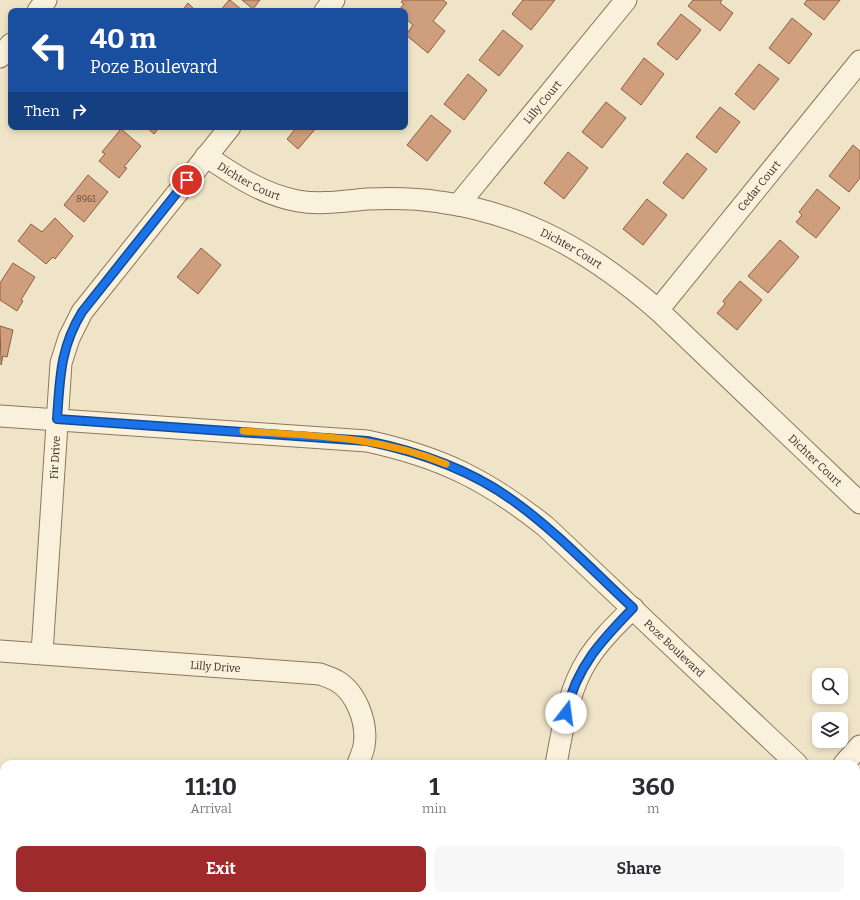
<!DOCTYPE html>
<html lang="en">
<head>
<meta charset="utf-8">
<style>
	body { margin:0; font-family:Bitter,serif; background:#f7f7f7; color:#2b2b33; height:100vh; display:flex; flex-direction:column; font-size:15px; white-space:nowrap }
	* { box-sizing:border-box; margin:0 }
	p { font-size:13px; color:#7c7c81 }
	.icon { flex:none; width:22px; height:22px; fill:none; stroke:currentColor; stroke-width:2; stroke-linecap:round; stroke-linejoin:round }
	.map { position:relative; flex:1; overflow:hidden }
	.sheet { position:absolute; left:0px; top:760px; width:860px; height:140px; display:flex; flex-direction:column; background:#fff; border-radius:12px 12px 0 0; box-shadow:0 2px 6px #0003 }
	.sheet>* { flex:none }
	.hud { position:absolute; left:8px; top:8px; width:400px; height:122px; border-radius:8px; box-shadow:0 2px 6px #0003; background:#1a4fa0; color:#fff; overflow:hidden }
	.tools { position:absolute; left:812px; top:668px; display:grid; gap:8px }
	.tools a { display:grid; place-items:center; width:36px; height:36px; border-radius:8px; background:#fff; box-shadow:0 2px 6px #0003; font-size:20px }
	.pin { position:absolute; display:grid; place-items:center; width:34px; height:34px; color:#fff; margin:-17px; border:2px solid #fff; border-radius:50%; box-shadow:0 1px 4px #0007 }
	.me { position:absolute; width:44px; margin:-22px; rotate:15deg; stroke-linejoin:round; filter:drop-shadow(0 0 3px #0008) }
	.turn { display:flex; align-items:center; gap:14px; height:84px; padding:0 16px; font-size:18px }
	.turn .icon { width:52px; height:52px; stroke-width:2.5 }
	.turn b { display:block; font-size:28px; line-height:34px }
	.then { display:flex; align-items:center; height:38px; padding:0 16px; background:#0003; gap:8px; font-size:15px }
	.eta { display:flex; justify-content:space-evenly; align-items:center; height:68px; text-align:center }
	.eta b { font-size:24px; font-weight:700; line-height:28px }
	.action { display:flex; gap:8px; margin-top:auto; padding:8px 16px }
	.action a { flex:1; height:46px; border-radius:8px; background:#9e2a2b; color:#fff; font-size:16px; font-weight:700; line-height:46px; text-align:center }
	.action a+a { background:#f7f7f7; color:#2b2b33 }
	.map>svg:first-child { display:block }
</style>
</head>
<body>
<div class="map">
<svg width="860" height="900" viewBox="0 0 860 900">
	<rect width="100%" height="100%" fill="#f0e4c8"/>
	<g fill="#cf9f7d" stroke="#8d5f41">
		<polygon points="229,0 230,0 243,11 220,11"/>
		<polygon points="242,0 260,0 253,9"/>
		<polygon points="403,0 443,0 447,3 433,21 445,31 428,53 406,35 413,25 405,18 405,11 398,11 404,4 401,2"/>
		<polygon points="523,0 555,0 531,30 512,14"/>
		<polygon points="693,0 722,0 720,3 733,13 720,31 688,6"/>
		<polygon points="807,0 840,0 824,20 804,4"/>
		<polygon points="188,3 196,11 182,11"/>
		<polygon points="681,14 701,30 677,60 657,44"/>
		<polygon points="792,18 812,34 789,64 769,48"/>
		<polygon points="503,30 523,46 499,76 479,60"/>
		<polygon points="644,58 664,74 641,105 621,89"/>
		<polygon points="759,64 779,79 754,110 735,94"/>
		<polygon points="468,74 487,90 464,120 444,104"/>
		<polygon points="606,102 626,118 602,148 582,132"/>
		<polygon points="720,107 740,122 716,153 696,137"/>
		<polygon points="431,115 451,131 427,161 407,145"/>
		<polygon points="146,127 160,127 154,134"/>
		<polygon points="297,127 317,127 298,149 287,139"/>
		<polygon points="121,129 141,146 124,167 127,168 119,178 99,161 105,154 102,152"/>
		<polygon points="853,145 860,151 860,178 849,192 829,176"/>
		<polygon points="568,152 588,168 564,199 544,183"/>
		<polygon points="687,153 707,169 683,199 663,183"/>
		<polygon points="88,175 108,192 84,222 64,205"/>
		<polygon points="817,189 840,208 816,238 796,222 802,215 799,212"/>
		<polygon points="647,199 667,215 643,245 623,229"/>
		<polygon points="55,218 73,236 55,259 53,257 46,264 18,241 31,224 42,232"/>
		<polygon points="780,240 799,257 768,293 748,276"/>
		<polygon points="201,248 221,265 198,294 177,277"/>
		<polygon points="13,263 35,277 21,300 23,301 17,311 0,300 0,283"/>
		<polygon points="740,281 762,300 737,330 717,313 725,304 723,301"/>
		<polygon points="0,326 13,330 7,357 3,356 1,365"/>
	</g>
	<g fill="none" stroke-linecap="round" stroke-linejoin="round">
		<defs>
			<g id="minor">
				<polyline points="38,11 46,0"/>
				<polyline points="325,11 334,0"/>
				<polyline points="0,57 11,44"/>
				<path id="s1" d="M 206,156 C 234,175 264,195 298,201 C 321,205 344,201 367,199 C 391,198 416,198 440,202 C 527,214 592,253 658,310 L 860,503"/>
				<path id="s2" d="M 458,205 L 626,0"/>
				<path id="s3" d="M 658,310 L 860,61"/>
				<path id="s4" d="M 0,416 L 367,441 C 441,457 487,480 545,526 L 797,764"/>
				<path id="s5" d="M 0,651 L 320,674 C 325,676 332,678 337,681 C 357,693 368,724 364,746 C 363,752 360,758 358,764"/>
				<path id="s6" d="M 42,653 L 61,363 L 69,338 L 82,312 L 230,127"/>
				<path d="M 556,764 C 563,728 568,690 588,659 C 600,640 617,624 633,608"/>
				<polyline points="844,764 860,746"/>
				<polyline points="856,820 860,824"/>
				<polyline points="0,873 4,873"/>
				<polyline points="314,900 316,896"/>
				<polyline points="526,900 526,896"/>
				<polyline points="755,900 756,896"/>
			</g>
		</defs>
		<use href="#minor" stroke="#8d765c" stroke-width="23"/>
		<use href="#minor" stroke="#faf1dc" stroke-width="21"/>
	</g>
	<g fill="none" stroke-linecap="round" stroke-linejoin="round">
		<defs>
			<path id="route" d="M 187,180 L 82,312 C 60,348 60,378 57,419 L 367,441 C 420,452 472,470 515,502 C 558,533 594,572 633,608 C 602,640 576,667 566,713"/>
		</defs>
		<use href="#route" stroke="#114b97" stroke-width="10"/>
		<use href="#route" stroke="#1a73e8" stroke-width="7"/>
		<path stroke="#f59e0b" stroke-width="7" d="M 243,431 C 315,436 378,436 446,464"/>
	</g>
	<g text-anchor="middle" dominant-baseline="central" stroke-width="3.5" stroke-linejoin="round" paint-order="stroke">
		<g font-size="9" fill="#624a37">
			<text x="86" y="199">8961</text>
		</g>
		<g font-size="11" fill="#3d2e20" stroke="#f7eed8">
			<text stroke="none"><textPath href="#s2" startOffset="133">Lilly Court</textPath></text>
			<text stroke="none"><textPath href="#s1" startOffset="50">Dichter Court</textPath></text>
			<text stroke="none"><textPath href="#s3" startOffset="160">Cedar Court</textPath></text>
			<text stroke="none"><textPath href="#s1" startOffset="386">Dichter Court</textPath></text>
			<text stroke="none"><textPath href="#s6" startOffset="196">Fir Drive</textPath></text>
			<text stroke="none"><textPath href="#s1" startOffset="710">Dichter Court</textPath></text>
			<text stroke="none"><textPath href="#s4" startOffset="745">Poze Boulevard</textPath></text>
			<text stroke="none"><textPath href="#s5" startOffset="216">Lilly Drive</textPath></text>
		</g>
	</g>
</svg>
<div class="tools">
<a><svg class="icon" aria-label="search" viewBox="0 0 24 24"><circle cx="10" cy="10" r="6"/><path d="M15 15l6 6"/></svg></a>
<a><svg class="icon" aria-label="layers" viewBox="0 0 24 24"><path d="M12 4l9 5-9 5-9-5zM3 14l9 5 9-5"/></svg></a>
</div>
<div class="pin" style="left:187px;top:180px;background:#d93025"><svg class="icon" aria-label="arrive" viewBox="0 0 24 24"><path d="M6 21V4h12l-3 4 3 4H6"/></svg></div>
<svg class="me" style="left:566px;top:713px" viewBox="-20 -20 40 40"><circle r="19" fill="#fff"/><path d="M0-13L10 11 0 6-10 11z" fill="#1a73e8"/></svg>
<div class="hud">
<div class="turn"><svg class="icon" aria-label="left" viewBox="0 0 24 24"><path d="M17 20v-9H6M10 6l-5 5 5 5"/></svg><div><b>40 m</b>Poze Boulevard</div></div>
<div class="then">Then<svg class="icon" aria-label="right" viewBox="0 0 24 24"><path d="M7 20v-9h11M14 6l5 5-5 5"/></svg></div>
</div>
<section class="sheet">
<div class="eta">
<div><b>11:10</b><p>Arrival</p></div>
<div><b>1</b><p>min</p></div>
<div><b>360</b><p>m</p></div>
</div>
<div class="action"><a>Exit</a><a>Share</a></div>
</section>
</div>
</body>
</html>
